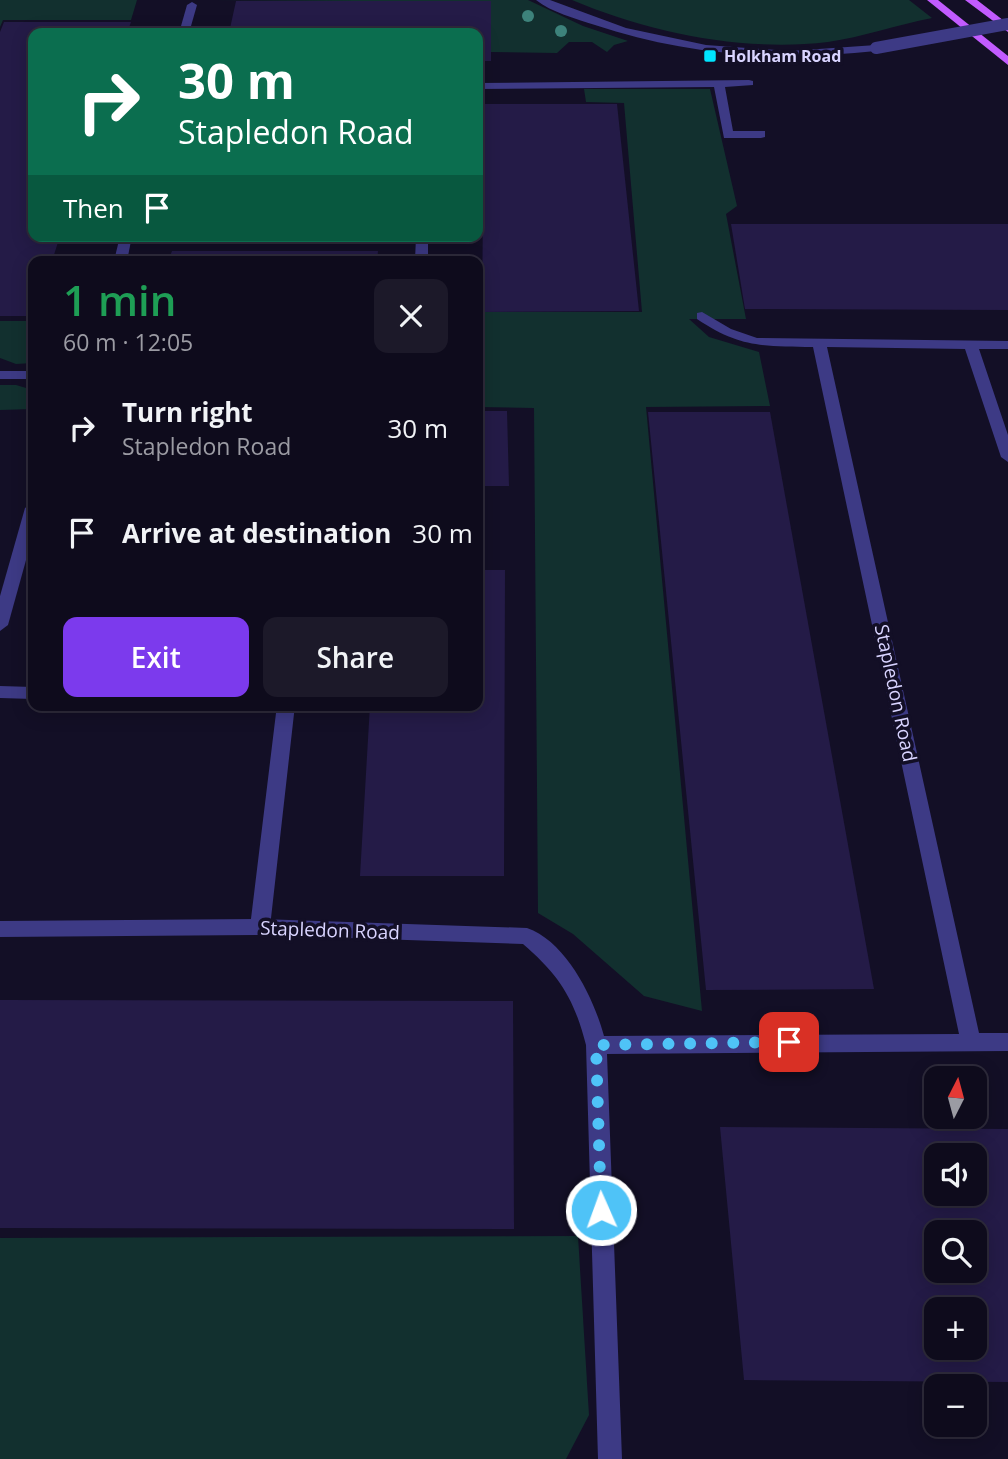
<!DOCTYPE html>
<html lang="en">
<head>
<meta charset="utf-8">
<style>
	body { margin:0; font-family:"Open Sans",sans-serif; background:#1c1929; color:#f1f3f6; height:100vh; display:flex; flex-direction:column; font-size:26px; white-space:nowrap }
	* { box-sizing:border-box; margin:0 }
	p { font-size:23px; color:#9b9ba3 }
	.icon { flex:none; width:38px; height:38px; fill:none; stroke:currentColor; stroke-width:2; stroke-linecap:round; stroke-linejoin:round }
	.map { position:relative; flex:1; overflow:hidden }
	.sheet { position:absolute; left:28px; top:256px; width:455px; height:455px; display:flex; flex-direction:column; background:#0e0b1c; border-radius:14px; box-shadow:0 4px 18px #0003,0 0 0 2px #2e2b3b }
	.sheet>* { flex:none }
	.hud { position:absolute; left:28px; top:28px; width:455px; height:214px; border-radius:14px; box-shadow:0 4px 18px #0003,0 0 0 2px #2e2b3b; background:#0b6e4f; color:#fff; overflow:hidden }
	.needle { width:46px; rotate:6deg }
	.controls { position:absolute; left:924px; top:1066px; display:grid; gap:14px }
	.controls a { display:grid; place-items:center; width:63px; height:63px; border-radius:14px; background:#0e0b1c; box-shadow:0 4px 18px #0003,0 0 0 2px #2e2b3b; font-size:35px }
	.pin { position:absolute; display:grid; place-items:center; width:60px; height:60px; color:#fff; margin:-30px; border-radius:14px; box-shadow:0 4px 10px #0006 }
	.me { position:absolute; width:77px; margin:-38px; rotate:358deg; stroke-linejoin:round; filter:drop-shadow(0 0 5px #0008) }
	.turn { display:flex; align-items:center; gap:24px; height:147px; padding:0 35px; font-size:32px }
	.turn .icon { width:91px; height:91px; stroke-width:2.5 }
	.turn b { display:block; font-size:49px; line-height:60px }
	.then { display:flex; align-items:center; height:66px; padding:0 35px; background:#0003; gap:14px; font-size:26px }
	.round { display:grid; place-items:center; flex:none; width:74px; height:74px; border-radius:14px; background:#1c1929 }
	.head { display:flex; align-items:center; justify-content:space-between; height:119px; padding:0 35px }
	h1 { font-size:42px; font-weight:600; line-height:52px; color:#1e9e55 }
	.primary-button { display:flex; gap:14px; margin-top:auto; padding:14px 35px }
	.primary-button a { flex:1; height:80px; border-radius:14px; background:#7c3aed; color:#fff; font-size:28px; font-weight:600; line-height:80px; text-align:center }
	.primary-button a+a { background:#1c1929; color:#f1f3f6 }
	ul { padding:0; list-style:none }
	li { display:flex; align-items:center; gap:21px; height:105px; padding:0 35px }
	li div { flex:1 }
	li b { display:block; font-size:26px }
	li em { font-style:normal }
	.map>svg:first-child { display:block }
</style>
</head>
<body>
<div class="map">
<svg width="1008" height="1459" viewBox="0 0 1008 1459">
	<rect width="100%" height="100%" fill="#130f26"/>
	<g fill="#12302f">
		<polygon points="0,0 137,0 131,20 3,20 0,27"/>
		<polygon points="213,0 528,0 583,26 628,41 614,45 607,52 592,42 569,42 557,53 491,52 491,2"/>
		<path d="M 572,0 L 909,0 L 932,18 C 897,25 862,37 828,42 C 743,52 650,33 572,0 Z"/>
		<polygon points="584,89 710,89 737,206 726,214 746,319 689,319 709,337 759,352 770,406 646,407 702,1011 644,996 573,934 538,913 534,408 478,407 478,312 642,312 624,103 586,102"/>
		<polygon points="0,321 33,321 33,363 16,364 0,358"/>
		<polygon points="0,385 16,385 33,390 33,409 0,410"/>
		<polygon points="578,1236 589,1415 566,1459 0,1459 0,1238"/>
	</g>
	<g fill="#241b47" fill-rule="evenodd">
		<polygon points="236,1 491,1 491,61 478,61 478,33 229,33"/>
		<polygon points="4,22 131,22 127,33 33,33 33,236 60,236 52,261 33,261 33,316 0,316 0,32"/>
		<polygon points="484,104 617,104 639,311 482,312"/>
		<polygon points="731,224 1008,224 1008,310 745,309"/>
		<polygon points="172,251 378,251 377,261 168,261"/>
		<polygon points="478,411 507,411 509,486 478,486"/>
		<polygon points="648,412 770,412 874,989 706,990"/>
		<polygon points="478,570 505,570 504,876 360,876 370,705 478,705"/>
		<polygon points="0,1000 513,1001 514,1229 0,1228"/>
		<path d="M 720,1127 L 1008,1129 L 1008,1382 L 744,1380 ZM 936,1155 L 975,1155 L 975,1194 L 936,1194 ZM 936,1232 L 975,1232 L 975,1270 L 936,1270 ZM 936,1309 L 975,1309 L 975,1348 L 936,1348 Z"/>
	</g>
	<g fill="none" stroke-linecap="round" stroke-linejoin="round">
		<g fill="#3d3a85" fill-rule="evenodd">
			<path d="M 536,0 L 550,0 L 626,28 L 706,45 L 790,51 L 876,45 L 881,48 L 876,51 C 780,61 687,56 595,25 C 576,19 551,12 536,0 Z"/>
			<polygon points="0,686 33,687 33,699 0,698"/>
			<polygon points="195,705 295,705 270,927 267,933 260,935 253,933 250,927 276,713 203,712 197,710"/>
		</g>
		<g fill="#3d3a85" fill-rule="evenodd">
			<polygon points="192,2 197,5 189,33 179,33 187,5"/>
			<polygon points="749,80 753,81 753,85 725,87 733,131 765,131 765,137 761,138 724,138 714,87 478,89 478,83"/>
			<polygon points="120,236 132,236 127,261 114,261"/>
			<polygon points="416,236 428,236 428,261 415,261"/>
			<path d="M 702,312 L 731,329 L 757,338 L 1008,341 L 1008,349 L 979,349 L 1008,435 L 1008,462 L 1001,457 L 965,349 L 827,347 L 979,1033 L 1008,1033 L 1008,1051 L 607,1054 L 622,1459 L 598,1459 L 586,1045 C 574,998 559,975 523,944 L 260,935 L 0,937 L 0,921 L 260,919 L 527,928 C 567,942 594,999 604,1036 L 959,1034 L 813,347 C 763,346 740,348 697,319 L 697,313 Z"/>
			<rect x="0" y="371" width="33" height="8"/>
			<polygon points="33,503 33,535 8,625 0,631 0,596 25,508"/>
		</g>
		<g fill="#c25bff" fill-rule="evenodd">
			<polygon points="927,0 938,0 1008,56 1008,65"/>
			<polygon points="965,0 977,0 1008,24 1008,32"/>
		</g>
		<polyline stroke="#3d3a85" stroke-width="12" points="876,48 1008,24"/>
	</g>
	<g fill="#3d827b">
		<circle cx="528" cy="16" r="6"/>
		<circle cx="561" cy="31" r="6"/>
	</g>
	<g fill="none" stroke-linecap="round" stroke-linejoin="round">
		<polyline stroke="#4fc3f7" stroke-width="12" stroke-dasharray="0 21.6" points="601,1210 596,1045 789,1042"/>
	</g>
	<rect fill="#00e5ff" stroke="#130f26" stroke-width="2.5" x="703" y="49" width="14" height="14" rx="3.5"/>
	<g text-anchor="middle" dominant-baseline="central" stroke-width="7" stroke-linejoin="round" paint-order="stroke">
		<g font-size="16" font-weight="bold" fill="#d9d4ff" stroke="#130f26" text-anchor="start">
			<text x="724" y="56">Holkham Road</text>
		</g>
		<g font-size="19" fill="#d9d4ff" stroke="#130f26">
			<text transform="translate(896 693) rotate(78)">Stapledon Road</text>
			<text transform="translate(330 930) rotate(2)">Stapledon Road</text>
		</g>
	</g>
</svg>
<div class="controls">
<a><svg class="needle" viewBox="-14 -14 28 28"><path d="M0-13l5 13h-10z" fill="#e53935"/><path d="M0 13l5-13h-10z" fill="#9b9ba3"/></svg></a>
<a><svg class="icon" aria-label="sound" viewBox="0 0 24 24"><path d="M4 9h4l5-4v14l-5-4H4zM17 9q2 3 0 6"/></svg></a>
<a><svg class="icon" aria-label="search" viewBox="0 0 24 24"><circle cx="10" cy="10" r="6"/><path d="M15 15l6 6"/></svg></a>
<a>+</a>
<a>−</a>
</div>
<div class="pin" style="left:789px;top:1042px;background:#d93025"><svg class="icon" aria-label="arrive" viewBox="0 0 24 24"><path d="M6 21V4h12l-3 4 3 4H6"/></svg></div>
<svg class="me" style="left:601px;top:1210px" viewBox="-20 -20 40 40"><circle r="17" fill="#4fc3f7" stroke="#fff" stroke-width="3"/><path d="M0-11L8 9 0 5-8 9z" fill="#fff"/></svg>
<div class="hud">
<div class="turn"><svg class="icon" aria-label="right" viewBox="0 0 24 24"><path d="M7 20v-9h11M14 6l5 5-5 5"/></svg><div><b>30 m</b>Stapledon Road</div></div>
<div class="then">Then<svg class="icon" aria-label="arrive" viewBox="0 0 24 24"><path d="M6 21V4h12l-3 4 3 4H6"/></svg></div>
</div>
<section class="sheet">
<div class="head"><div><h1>1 min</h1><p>60 m · 12:05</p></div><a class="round"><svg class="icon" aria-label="close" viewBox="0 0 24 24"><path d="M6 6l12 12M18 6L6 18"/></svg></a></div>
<ul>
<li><svg class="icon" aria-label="right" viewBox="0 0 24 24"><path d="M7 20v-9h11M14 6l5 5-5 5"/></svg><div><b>Turn right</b><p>Stapledon Road</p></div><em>30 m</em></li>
<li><svg class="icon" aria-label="arrive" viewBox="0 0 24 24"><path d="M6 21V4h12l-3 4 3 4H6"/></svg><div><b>Arrive at destination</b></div><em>30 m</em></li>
</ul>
<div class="primary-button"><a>Exit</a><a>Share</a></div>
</section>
</div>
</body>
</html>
